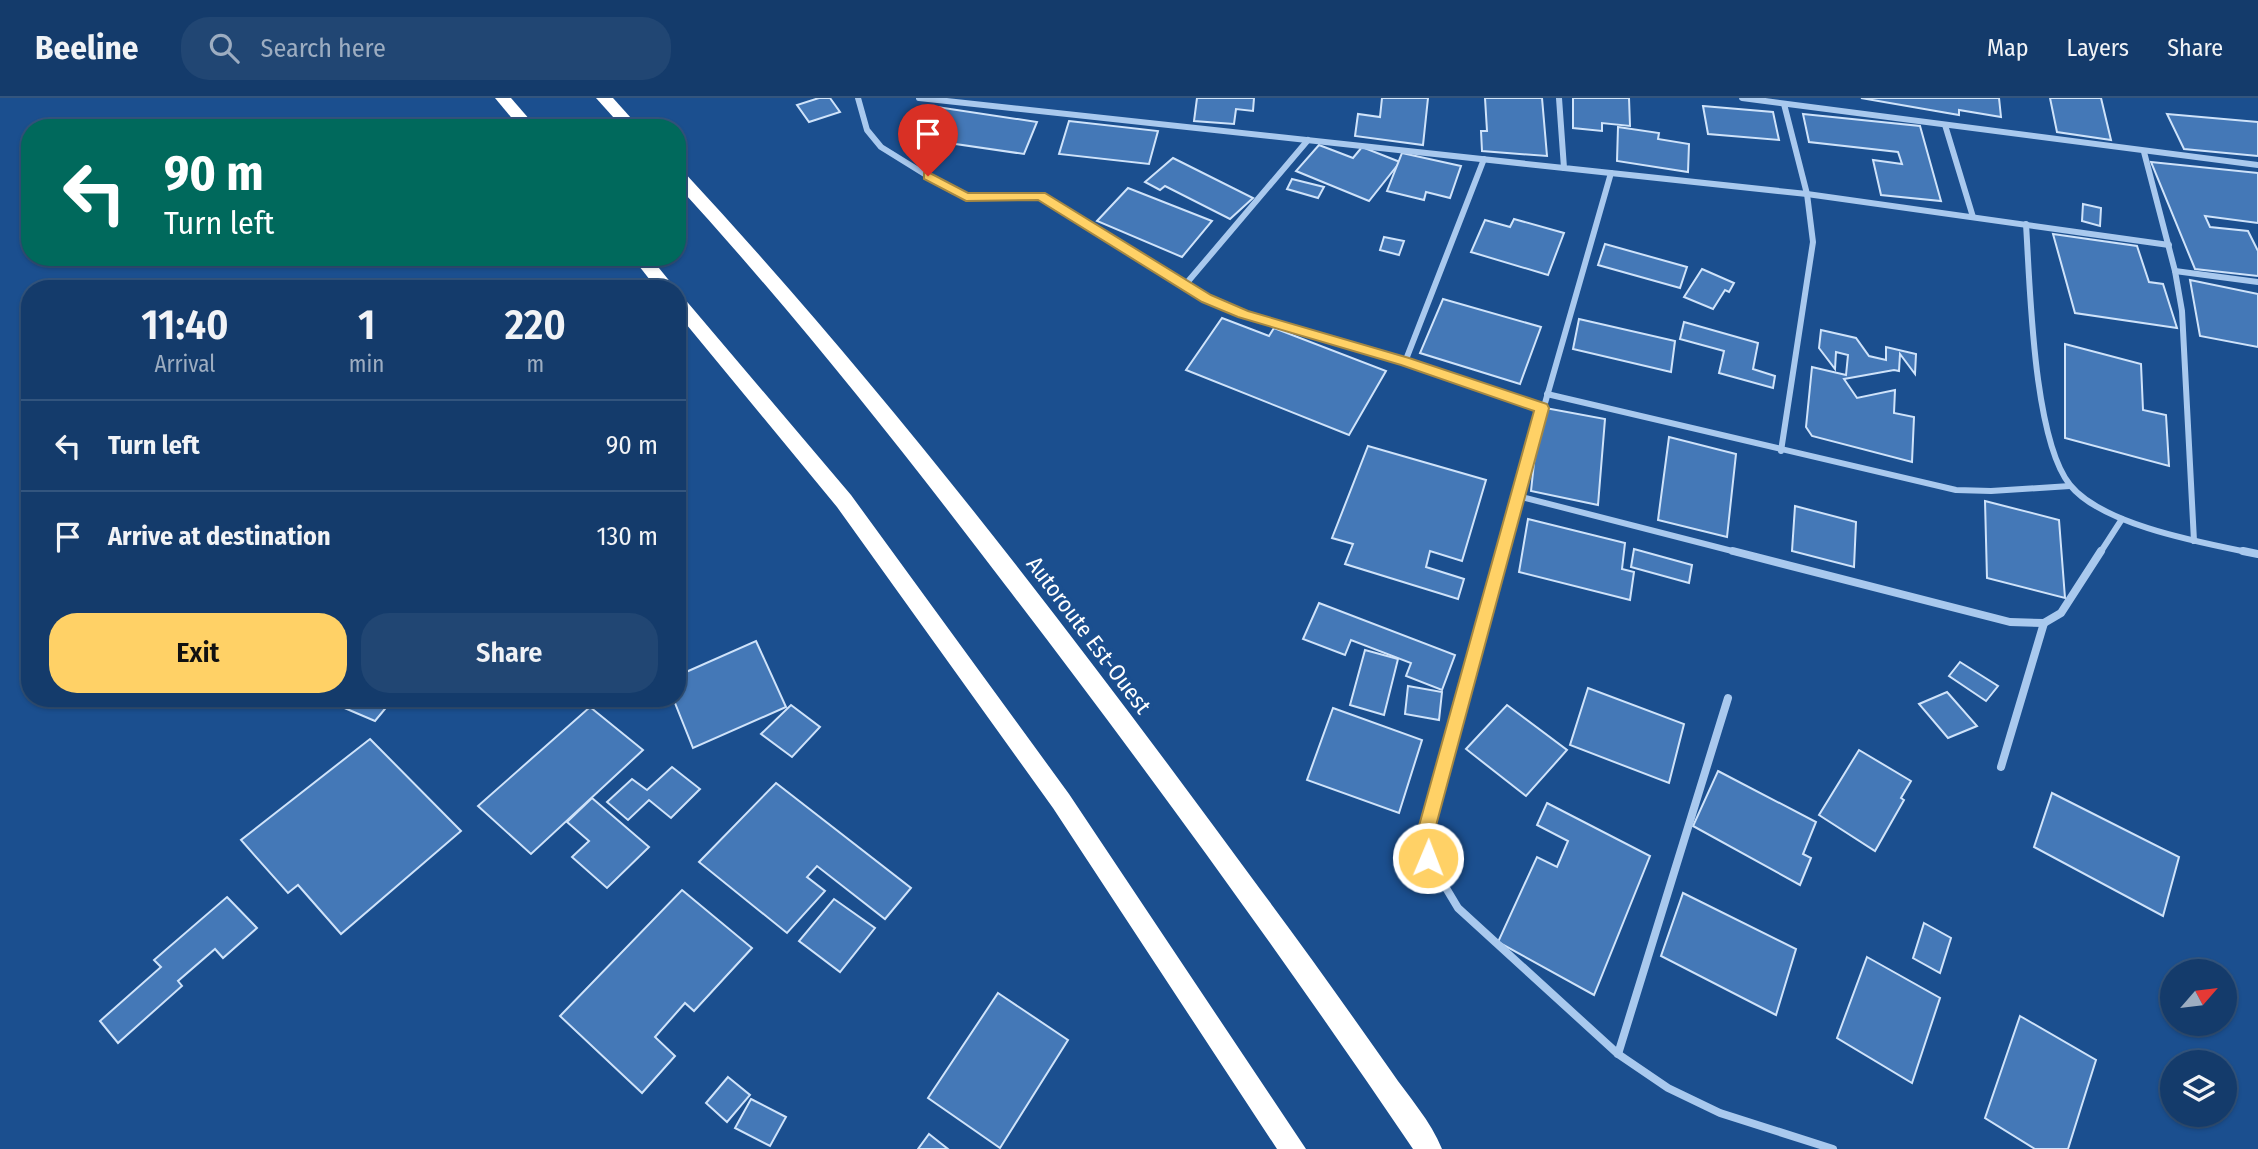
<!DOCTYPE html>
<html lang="en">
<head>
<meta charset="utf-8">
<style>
	body { margin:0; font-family:"Fira Sans Condensed",sans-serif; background:#214673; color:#f1f3f6; height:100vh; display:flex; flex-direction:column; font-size:26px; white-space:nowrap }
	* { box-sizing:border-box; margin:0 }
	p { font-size:23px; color:#9dadc1 }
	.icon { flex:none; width:38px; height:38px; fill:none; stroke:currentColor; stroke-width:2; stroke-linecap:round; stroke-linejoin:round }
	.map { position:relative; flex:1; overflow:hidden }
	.details { position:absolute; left:21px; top:182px; width:665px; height:427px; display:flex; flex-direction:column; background:#143b6b; border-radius:28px; box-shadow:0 2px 5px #0004,0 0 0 2px #33557e }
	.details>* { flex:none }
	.hud { position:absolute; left:21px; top:21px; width:665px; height:147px; border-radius:28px; box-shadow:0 2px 5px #0004,0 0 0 2px #33557e; background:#00695c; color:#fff; overflow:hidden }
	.needle { width:46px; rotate:62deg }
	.controls { position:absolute; left:2160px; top:861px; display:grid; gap:14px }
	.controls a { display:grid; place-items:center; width:77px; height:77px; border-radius:50%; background:#143b6b; box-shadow:0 2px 5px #0004,0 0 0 2px #33557e; font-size:35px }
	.pin { position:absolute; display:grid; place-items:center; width:60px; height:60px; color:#fff; margin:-72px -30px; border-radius:50% 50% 50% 0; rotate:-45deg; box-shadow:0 0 7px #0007 }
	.pin .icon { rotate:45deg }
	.me { position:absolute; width:77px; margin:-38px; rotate:1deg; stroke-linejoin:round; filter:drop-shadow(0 0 5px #0008) }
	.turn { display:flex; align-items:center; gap:24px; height:147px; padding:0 28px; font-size:32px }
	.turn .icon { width:91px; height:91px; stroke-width:2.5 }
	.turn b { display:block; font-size:49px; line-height:60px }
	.eta { display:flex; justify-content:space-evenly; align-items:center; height:119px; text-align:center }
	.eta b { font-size:42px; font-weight:600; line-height:49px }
	.primary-button { display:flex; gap:14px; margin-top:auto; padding:14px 28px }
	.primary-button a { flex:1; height:80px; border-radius:28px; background:#ffd166; color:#111; font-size:28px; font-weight:600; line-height:80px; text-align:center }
	.primary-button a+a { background:#214673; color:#f1f3f6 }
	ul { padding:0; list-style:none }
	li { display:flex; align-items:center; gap:21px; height:91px; padding:0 28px; border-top:2px solid #33557e }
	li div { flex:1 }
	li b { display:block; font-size:26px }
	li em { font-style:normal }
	header { display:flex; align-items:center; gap:42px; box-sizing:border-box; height:98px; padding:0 35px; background:#143b6b; border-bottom:2px solid #33557e }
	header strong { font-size:33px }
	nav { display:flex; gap:38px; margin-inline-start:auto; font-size:24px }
	.search { width:490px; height:63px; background:#214673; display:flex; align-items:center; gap:18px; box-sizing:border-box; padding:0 24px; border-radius:28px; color:#9dadc1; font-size:26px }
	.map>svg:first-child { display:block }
</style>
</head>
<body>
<header>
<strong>Beeline</strong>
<div class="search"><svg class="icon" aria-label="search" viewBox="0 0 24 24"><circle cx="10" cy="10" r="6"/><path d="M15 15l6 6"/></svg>Search here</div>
<nav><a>Map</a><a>Layers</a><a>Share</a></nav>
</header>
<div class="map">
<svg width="2258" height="1051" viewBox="0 0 2258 1051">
	<rect width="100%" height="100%" fill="#1b4f8f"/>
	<g fill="#4478b7" stroke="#cfe3fa" stroke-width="2">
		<polygon points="819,0 830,0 840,14 809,24 797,7"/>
		<polygon points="1197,0 1254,0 1253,13 1236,11 1234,26 1194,23"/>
		<polygon points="1382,0 1428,0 1423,47 1355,38 1358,16 1380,19"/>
		<polygon points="1485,0 1542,0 1547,58 1482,53 1481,33 1487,33"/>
		<polygon points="1573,0 1629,0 1630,28 1602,25 1602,33 1573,30"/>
		<polygon points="1861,0 1999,0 2001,19 1959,12 1959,17"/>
		<polygon points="2050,0 2101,0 2111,42 2057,34"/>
		<polygon points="1703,8 1773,14 1779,42 1708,36"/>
		<polygon points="937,9 1037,24 1024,56 921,41"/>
		<polygon points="1803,16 1920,28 1941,103 1881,97 1873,62 1902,66 1898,54 1809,44"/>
		<polygon points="2167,16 2258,24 2258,58 2184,51"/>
		<polygon points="1069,23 1158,33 1149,66 1059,56"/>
		<polygon points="1618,29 1659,35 1658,41 1689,46 1688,74 1617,63"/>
		<polygon points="1319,47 1353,60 1362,49 1400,64 1369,103 1296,73"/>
		<polygon points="1402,55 1461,68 1450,100 1426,94 1424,102 1387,93"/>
		<polygon points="1173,60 1253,100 1230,121 1165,88 1160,92 1145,84"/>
		<polygon points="2151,64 2258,75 2258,125 2205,118 2210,129 2248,133 2258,153 2258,178 2195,171"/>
		<polygon points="1292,81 1324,89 1318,100 1287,91"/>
		<polygon points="1128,90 1212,123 1182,159 1097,123"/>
		<polygon points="2083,106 2101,110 2100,128 2082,123"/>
		<polygon points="1514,121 1564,135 1548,177 1471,154 1485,122 1510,129"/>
		<polygon points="2053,136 2137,148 2149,184 2163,186 2177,230 2075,215"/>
		<polygon points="1384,139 1404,143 1399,157 1380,152"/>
		<polygon points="1605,146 1687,169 1680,190 1598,167"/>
		<polygon points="1702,171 1734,185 1729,194 1725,192 1713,211 1684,199"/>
		<polygon points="2190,182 2258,196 2258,249 2200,238"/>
		<polygon points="1443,201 1541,229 1520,286 1420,255"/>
		<polygon points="1222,220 1269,238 1274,230 1386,273 1349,337 1186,272"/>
		<polygon points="1579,221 1675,243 1671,274 1573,251"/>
		<polygon points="1684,224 1758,245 1753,271 1775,278 1773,290 1719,275 1724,253 1680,241"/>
		<polygon points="1821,232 1856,240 1869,258 1886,262 1886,249 1916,256 1915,276 1900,256 1899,273 1894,272 1844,281 1857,300 1895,292 1894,315 1914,319 1912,364 1812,338 1806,329 1812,269 1846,277 1848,257 1836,254 1835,271 1819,250"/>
		<polygon points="2065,246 2141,266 2143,312 2166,317 2169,368 2065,340"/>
		<polygon points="1540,309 1605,321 1598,407 1531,393"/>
		<polygon points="1669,339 1736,356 1727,439 1658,422"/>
		<polygon points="1368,348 1486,382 1462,463 1430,453 1426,469 1464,481 1458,501 1345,466 1353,446 1332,440"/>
		<polygon points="1985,403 2059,422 2065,500 1987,480"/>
		<polygon points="1795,408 1856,424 1854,469 1792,453"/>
		<polygon points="1528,421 1625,445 1622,471 1634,474 1630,502 1519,474"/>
		<polygon points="1634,451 1692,467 1689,485 1631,469"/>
		<polygon points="1319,505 1455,557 1442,592 1406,578 1411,565 1351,542 1345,557 1303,541"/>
		<polygon points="756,543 786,609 693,650 673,600 677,600 677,578"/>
		<polygon points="1365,552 1398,561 1384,617 1350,607"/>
		<polygon points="1960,564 1998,588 1986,603 1949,578"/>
		<polygon points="1408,588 1442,594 1439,622 1405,616"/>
		<polygon points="1588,590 1684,626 1669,685 1570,647"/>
		<polygon points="1947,594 1977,628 1948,640 1919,606"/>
		<polygon points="321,600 394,600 375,623"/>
		<polygon points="791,607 820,629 792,659 761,636"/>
		<polygon points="1507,607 1567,652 1526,698 1466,651"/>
		<polygon points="590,609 643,652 531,756 478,708"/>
		<polygon points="1333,610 1422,642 1399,715 1307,682"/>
		<polygon points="370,641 461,733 341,836 298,787 288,795 241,742"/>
		<polygon points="1859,652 1911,683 1901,700 1904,702 1875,753 1819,717"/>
		<polygon points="672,669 700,691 671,720 649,702 628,722 607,704 632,681 647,692"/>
		<polygon points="1718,673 1816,724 1803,756 1811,760 1800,787 1693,728"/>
		<polygon points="776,685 911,790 885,821 817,768 807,779 825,793 787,835 699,764"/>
		<polygon points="2052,695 2179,759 2163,818 2034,749"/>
		<polygon points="592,700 649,749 607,790 572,759 589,743 567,724"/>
		<polygon points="1547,705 1650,758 1594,897 1498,844 1537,759 1557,769 1568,743 1537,727"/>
		<polygon points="682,792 752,850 694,913 685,905 655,939 675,958 642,995 560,918"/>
		<polygon points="1683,795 1796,851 1776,917 1661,858"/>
		<polygon points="227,799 257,830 223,860 215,851 178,883 182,888 118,945 100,923 161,869 154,862"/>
		<polygon points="834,801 875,830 840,874 799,843"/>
		<polygon points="1924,825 1951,840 1940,875 1913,860"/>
		<polygon points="1867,859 1940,900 1912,985 1837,940"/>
		<polygon points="998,895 1068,942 1000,1050 928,1000"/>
		<polygon points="2020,918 2096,962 2068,1051 2035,1051 1985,1020"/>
		<polygon points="728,979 750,997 727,1024 706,1005"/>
		<polygon points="751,1001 786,1019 770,1048 735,1030"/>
		<polygon points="929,1036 948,1051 918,1051"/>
	</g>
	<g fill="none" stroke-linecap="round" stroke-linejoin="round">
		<g stroke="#a9c9ee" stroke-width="6">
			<polyline points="858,0 867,32 881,49 952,93 966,99 1040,98 1207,200 1243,216 1405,264 1542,310"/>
			<polyline points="919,0 1564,70"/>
			<polyline points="1559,0 1564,70 1807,96 2169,147"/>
			<polyline points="1742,0 2258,67"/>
			<polyline points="1945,27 1973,119"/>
			<polyline points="2144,54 2175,173 2182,213 2194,443"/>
			<path d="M 2026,126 C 2030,187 2033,341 2070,387 C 2102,427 2203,445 2252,455"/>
			<polyline points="2175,173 2258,184"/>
			<polyline points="1185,187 1308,42"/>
			<polyline points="1405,264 1484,61"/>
			<polyline points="1547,296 1956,392 1991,393 2070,388"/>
			<polyline points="1781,353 1813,144 1807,96 1784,6"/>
			<polyline points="1518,398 1740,455"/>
			<polyline points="1502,455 1611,75"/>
			<polyline points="2100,455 2122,421"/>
		</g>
		<g stroke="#a9c9ee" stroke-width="8">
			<polyline points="1503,453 1425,735 1428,760 1458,810 1618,956 1668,990 1720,1015 1833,1051"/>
			<polyline points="1733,453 2010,524 2044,525 2061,515 2101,453"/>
			<polyline points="2243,453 2258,456"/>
			<polyline points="2001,669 2044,525"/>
			<polyline points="1618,956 1728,600"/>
		</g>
		<g fill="#fff" fill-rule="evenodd">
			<polygon points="495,0 511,0 537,30 520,30"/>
			<polygon points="596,0 613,0 640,30 623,30"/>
			<path d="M 677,72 L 683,73 C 892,298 1079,544 1260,791 C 1305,851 1348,912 1391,973 C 1408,998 1431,1023 1442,1051 L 1413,1051 C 1283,859 1147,672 1006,488 C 901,350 794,215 677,87 Z"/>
			<polygon points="632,159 650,159 676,191 657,191"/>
			<polygon points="677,197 683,199 851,397 1069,696 1306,1051 1277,1051 1053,710 837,409 677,215"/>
		</g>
	</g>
	<polygon fill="#ffd166" stroke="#a68842" stroke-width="2" points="928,74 968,95 1045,95 1211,197 1248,213 1409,260 1547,306 1549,310 1434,735 1437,760 1434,766 1428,768 1421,766 1417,735 1534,313 1401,267 1238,219 1202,204 1038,102 966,103 924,81 924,75"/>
	<g text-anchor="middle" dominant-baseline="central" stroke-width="7" stroke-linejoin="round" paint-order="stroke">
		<g font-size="23" fill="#fff" stroke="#1b4f8f">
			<text transform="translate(1089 537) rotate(53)">Autoroute Est-Ouest</text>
		</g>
	</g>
</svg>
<div class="controls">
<a><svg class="needle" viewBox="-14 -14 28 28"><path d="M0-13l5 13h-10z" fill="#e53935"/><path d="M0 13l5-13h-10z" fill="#9dadc1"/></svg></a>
<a><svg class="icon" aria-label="layers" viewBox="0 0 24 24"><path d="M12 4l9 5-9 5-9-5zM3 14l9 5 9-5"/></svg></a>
</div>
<div class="pin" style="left:928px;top:78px;background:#d93025"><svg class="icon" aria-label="arrive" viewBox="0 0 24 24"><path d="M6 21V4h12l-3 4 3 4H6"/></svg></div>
<svg class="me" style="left:1428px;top:760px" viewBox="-20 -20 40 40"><circle r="17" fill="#ffd166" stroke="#fff" stroke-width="3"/><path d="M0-11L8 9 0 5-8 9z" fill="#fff"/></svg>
<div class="hud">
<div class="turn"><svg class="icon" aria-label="left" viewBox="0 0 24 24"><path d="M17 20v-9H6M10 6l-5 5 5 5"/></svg><div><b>90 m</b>Turn left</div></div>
</div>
<section class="details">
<div class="eta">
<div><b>11:40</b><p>Arrival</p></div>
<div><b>1</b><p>min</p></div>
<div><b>220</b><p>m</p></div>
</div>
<ul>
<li><svg class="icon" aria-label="left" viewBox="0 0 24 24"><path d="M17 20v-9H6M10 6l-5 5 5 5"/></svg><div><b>Turn left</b></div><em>90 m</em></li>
<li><svg class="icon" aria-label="arrive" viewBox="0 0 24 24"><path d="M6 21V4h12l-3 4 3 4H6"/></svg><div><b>Arrive at destination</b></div><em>130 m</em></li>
</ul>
<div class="primary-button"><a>Exit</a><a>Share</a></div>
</section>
</div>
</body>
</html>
